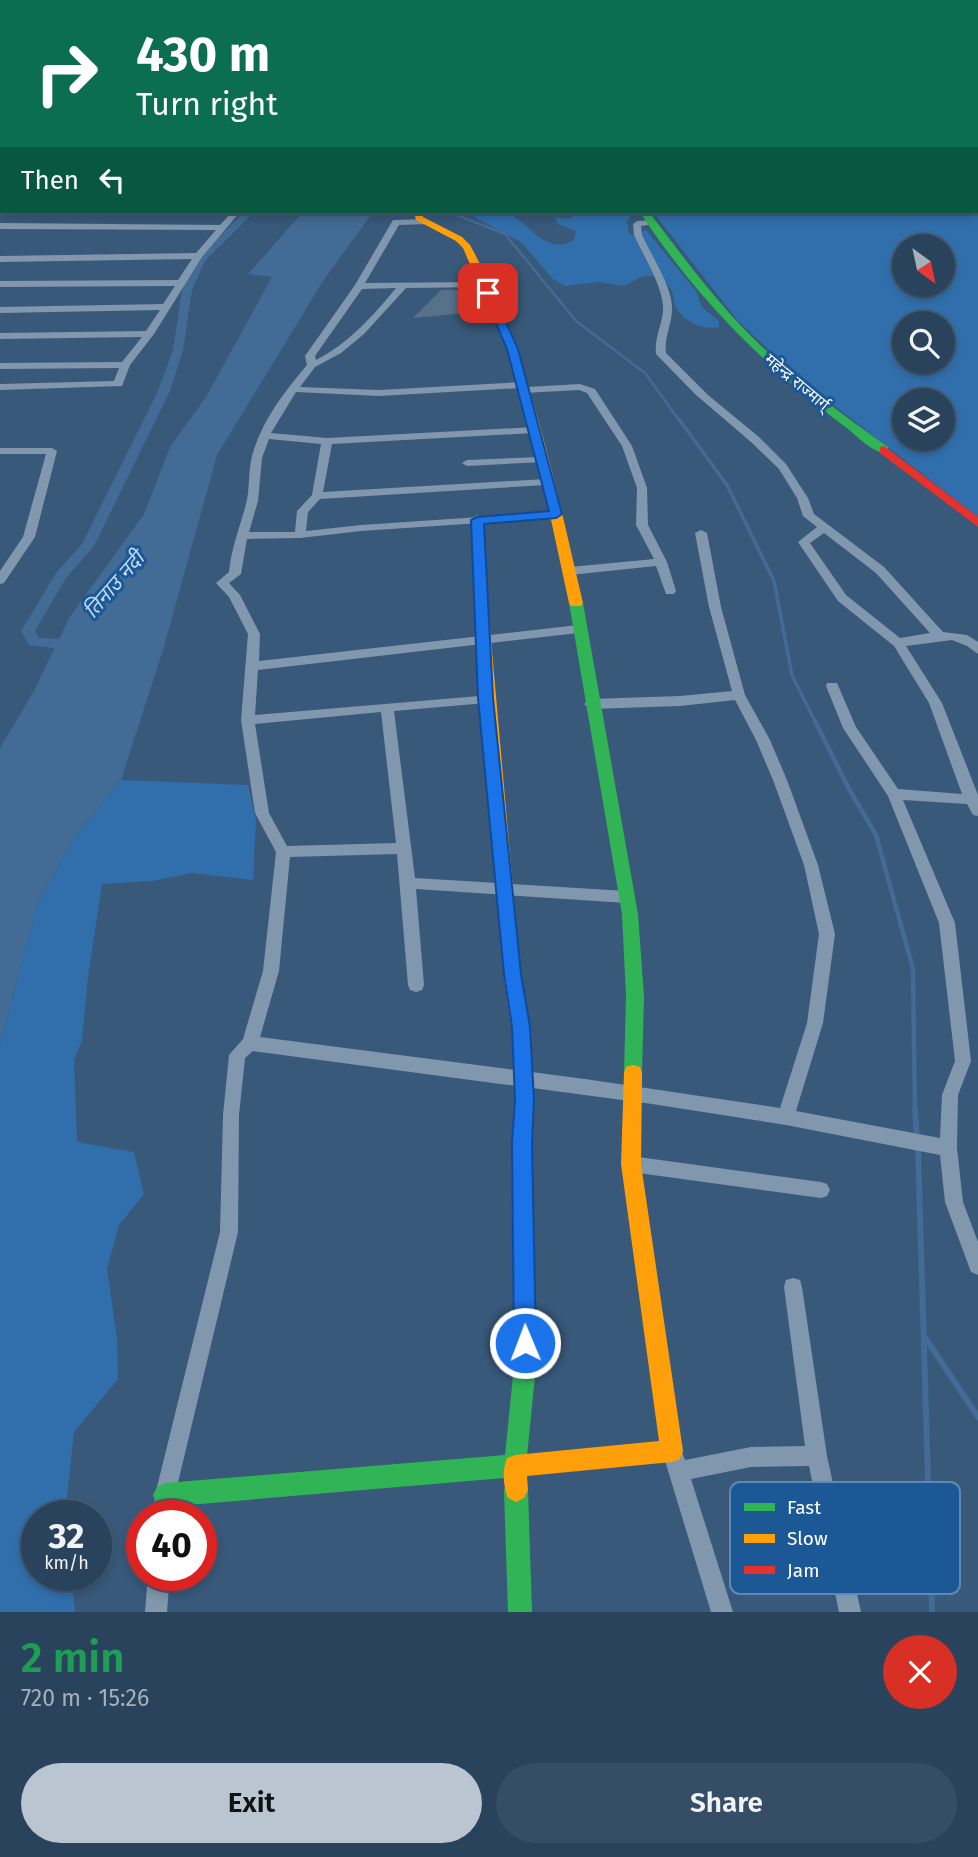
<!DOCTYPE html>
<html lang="en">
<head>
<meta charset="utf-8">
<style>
	body { margin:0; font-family:"Fira Sans","Noto Sans Devanagari",sans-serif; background:#364e65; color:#f1f3f6; height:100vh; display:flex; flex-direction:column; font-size:26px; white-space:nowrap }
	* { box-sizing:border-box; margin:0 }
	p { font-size:23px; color:#a5b0bb }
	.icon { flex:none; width:38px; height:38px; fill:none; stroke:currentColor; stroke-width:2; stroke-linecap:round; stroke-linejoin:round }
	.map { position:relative; height:1612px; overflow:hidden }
	.details { display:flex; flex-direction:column; background:#2a435c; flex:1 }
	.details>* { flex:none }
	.banner { position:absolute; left:0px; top:0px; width:978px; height:214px; box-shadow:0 4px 10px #0003,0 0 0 2px #465c72; background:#0b6e4f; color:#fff; overflow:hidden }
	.needle { width:46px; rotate:147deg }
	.tools { position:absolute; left:892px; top:234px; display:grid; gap:14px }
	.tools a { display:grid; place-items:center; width:63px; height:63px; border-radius:50%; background:#2a435c; box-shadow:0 4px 10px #0003,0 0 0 2px #465c72; font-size:35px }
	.speed { position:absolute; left:21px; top:1500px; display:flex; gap:14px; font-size:35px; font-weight:700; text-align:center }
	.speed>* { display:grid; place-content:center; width:91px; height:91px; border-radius:50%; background:#2a435c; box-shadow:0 4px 10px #0003,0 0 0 2px #465c72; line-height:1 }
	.speed small { font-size:18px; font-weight:400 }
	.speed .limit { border:10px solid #d22; background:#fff; color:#111 }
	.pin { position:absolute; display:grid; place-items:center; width:60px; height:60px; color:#fff; margin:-30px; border-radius:14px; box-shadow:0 4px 10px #0006 }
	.me { position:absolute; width:77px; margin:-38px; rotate:359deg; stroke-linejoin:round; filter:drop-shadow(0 0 5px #0008) }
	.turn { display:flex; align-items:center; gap:24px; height:147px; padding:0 21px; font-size:32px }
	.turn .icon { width:91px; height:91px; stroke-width:2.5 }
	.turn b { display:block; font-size:49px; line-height:60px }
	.then { display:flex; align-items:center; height:66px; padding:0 21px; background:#0003; gap:14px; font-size:26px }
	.round { display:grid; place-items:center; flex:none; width:74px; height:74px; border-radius:37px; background:#364e65 }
	.summary { display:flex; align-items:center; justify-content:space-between; height:119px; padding:0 21px }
	h1 { font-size:42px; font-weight:600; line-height:52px; color:#1e9e55 }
	.button { display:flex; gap:14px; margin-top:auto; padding:14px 21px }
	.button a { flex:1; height:80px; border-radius:42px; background:#b9c5d0; color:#111; font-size:28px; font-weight:600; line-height:80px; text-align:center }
	.button a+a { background:#364e65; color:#f1f3f6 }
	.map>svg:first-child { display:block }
</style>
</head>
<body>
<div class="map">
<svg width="978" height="1612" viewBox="0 0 978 1612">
	<rect width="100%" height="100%" fill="#38597a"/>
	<g fill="#316fac" fill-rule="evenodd">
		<path d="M 653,0 L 978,0 L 978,517 L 800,379 L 738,321 L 653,212 L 976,212 L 976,2 L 650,2 ZM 905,247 L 943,247 L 943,285 L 905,285 ZM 905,324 L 943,324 L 943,362 L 905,362 ZM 905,401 L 943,401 L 943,439 L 905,439 Z"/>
		<path d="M 465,212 C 477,212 492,209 504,212 C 527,217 543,258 574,240 L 576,231 L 558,224 L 555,217 L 570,219 L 573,216 L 570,212 L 629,212 L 631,214 L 627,223 L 629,234 L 635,235 L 646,230 L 696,291 L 702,307 L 719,321 L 719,327 C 703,331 682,321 675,305 C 673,300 674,294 671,289 C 667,284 662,280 658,276 L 644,276 L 623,286 L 599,282 L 565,286 L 553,279 L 521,242 Z"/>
		<polygon points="121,780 248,785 256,820 253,880 191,873 153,881 102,884 88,977 82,1040 74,1060 77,1142 134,1152 144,1194 119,1225 107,1269 117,1339 118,1379 74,1432 65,1515 37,1516 37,1575 71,1575 75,1612 0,1612 0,1043 37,906 74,838"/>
	</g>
	<polygon fill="#426b95" points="303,212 373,212 325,278 217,455 163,650 121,780 74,838 37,906 0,1043 0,748 34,691 69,618 144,514 170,447 206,397 272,277 248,274"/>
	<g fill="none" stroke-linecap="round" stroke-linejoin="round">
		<polyline stroke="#426b95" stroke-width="2.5" points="449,212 505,234 576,321 645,373 679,420"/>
		<polyline stroke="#426b95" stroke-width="3.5" points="678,418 727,485 774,581 792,675 816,723"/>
		<polyline stroke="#426b95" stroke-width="4.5" points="815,721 849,789 876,835 913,969 915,1112"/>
		<g stroke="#426b95" stroke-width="6">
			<polyline points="915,1110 917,1139"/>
			<polyline points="918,1148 932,1612"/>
			<polyline points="924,1336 978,1417"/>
		</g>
		<g fill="#426b95" fill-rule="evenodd">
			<polygon points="149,0 156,0 157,2 150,2"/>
			<rect x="225" y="0" width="6" height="2"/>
			<polygon points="244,212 254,212 205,261 192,290 183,350 170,391 94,546 66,578 35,631 39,638 62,639 69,644 62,649 29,645 21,631 56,573 82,544 158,391 173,350 182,290 196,260"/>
		</g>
	</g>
	<polygon fill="#57718a" points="441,290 477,290 486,311 413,318"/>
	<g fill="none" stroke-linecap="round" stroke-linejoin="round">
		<g fill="#8197ad" fill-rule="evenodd">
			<polygon points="10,0 16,0 17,2 11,2"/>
			<polygon points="35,0 42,0 44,2 36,2"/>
			<rect x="144" y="0" width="6" height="2"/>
			<rect x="207" y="0" width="6" height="2"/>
			<polygon points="234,0 241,0 243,2 235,2"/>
			<rect x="370" y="0" width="6" height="2"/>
			<polygon points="0,16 2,17 2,23 0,22"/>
			<rect x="0" y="47" width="2" height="4"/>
			<rect x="0" y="114" width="2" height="4"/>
			<rect x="0" y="126" width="2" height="4"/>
			<rect x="0" y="145" width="2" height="4"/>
			<rect x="0" y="204" width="2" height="4"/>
			<polygon points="232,212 240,212 202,257 154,334 130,365 122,386 0,390 0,384 114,381 119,368 0,369 0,363 122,362 142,337 0,339 0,333 146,331 160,310 0,313 0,307 163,304 175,286 0,287 0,281 178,280 192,259 0,262 0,256 196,253 216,230 0,229 0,223 220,225"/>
			<path d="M 426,219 L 429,220 L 429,224 L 399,225 L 365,283 L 483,282 L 487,285 L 486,287 L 406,288 L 364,334 L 341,353 L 315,367 L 300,387 L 379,390 L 523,382 L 527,383 L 527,387 L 580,384 L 595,389 L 632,446 L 647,488 L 648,525 L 667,562 L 676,591 L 674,594 L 666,594 L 656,566 L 570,575 L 564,571 L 570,567 L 654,559 L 636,525 L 637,488 L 622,446 L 587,393 L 579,390 L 524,393 L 520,392 L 520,388 L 379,396 L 296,392 L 271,433 L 327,438 L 534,427 L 539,430 L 534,433 L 332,444 L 323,492 L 546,479 L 551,482 L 546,485 L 320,499 L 308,512 L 306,531 L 361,525 L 556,512 L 562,515 L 556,518 L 361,531 L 300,538 L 247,539 L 241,574 L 229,583 L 240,595 L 260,634 L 259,661 L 578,625 L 584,629 L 578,633 L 258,670 L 255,715 L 491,695 L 492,698 L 486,703 L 394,711 L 415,878 L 626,891 L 631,893 L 633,897 L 631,901 L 626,903 L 416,889 L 424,985 L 422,990 L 416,992 L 410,990 L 408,985 L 397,854 L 290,857 L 279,971 L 260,1037 L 585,1079 L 780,1108 L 807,1023 L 819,934 L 804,865 L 773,780 L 756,740 L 735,700 L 680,706 L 591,709 L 584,704 L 591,699 L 680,696 L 732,691 L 709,607 L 695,533 L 701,530 L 707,533 L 721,607 L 745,695 L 770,740 L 787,780 L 818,865 L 835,934 L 823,1023 L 796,1111 L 940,1138 L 942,1095 L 955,1061 L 939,923 L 888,796 L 843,728 L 826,686 L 827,683 L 837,683 L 856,727 L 898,789 L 962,794 L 929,703 L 894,646 L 838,601 L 798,542 L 817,527 L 803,516 L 797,498 L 779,469 L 751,442 L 695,394 L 656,354 C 654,336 664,322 663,306 C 662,285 643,255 634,235 L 633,224 L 637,221 L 655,220 L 655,224 L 641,226 L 642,235 C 651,255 673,288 672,309 C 672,324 664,337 666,353 L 708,395 L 759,437 L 786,464 L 808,498 L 814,514 L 884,567 L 943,632 L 967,635 L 978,642 L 978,654 L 967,646 L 952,640 L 906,646 L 942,703 L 978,795 L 978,816 L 973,815 L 967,804 L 903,800 L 955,923 L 971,1061 L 958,1095 L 957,1148 L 963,1202 L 978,1242 L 978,1275 L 971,1272 L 945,1202 L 940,1155 L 786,1125 L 652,1104 L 253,1051 L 245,1058 L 239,1115 L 238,1232 L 175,1495 L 173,1516 L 153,1516 L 155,1495 L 220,1232 L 223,1115 L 229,1055 L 243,1039 L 263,971 L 276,852 L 255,813 L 241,720 L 248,634 L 229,597 L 216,583 L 229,572 C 231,549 240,527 246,504 C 250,489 248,472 252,456 C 261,422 284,392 307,365 L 305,356 L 355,285 L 393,220 ZM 396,288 C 373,316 348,344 316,360 L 315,356 L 362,289 ZM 269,439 L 321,444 L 312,495 L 297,511 L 295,532 L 249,532 L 258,501 L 262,458 ZM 824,533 L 876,573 L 930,633 L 900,638 L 846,595 L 810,543 ZM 381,712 L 396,843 L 287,846 L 269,813 L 255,724 Z"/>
			<polygon points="0,448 52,448 57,451 35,537 4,583 0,584 0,571 23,537 46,454 0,454"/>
			<polygon points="540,457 545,460 544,462 467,466 462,463 467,460"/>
			<polygon points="631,1156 821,1182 827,1184 830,1190 827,1196 821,1198 631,1172 625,1170 622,1164 625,1158"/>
			<polygon points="793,1278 800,1280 802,1287 827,1456 861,1612 839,1612 809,1466 751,1467 691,1479 733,1612 711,1612 662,1451 665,1444 672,1441 679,1444 685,1460 751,1447 805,1446 784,1287 786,1280"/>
			<polygon points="148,1575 170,1575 167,1612 145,1612"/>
		</g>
		<g fill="#30b455" fill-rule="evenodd">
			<polygon points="48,0 55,0 47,2"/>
			<polygon points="537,0 544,0 536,2"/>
			<path d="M 640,212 L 649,212 C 681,254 713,298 751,336 C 793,378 840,413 888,447 L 888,453 C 875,455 858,437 848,429 C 767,369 694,296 640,212 Z"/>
			<polygon points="477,515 483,519 489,617 482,621 475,617 471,519"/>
			<polygon points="576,599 583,603 638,914 644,996 642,1073 640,1079 633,1081 626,1079 624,1073 626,996 622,914 569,603"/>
			<polygon points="526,1345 534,1348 537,1356 526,1466 523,1474 515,1477 165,1507 157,1503 153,1495 157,1487 165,1483 505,1455 515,1356 518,1348"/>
			<polygon points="516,1478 524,1482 528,1490 532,1612 508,1612 504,1490 508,1482"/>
		</g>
		<g fill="#ff9f0a" fill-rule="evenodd">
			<rect x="976" y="27" width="2" height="4"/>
			<path d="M 414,212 L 422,212 L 423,217 L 462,237 L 470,245 C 529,351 555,485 583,603 L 581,606 L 571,606 L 569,603 L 550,515 L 507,350 L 463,248 L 456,241 L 416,220 Z"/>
			<polygon points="482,613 489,617 521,979 531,1039 528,1045 522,1047 516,1045 513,1039 504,979 478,661 475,617"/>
			<path d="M 633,1065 L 640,1067 L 642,1073 L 641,1164 L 683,1451 L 680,1459 L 672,1462 L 527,1476 L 528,1490 L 524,1498 L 516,1502 L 508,1498 C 503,1486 502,1470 507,1458 L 515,1455 L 659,1441 L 621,1164 L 624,1073 L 626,1067 Z"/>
		</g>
		<g fill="#e5322d" fill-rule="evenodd">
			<polygon points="976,51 978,51 976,56"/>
			<polygon points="0,97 2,97 0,103"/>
			<polygon points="884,446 978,517 978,527 880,453 880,447"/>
			<polygon points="522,1031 528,1033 531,1039 534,1100 532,1143 537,1356 534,1364 526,1367 518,1364 515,1356 512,1143 516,1100 513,1039 516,1033"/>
		</g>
	</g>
	<polygon fill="#1a73e8" stroke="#114b97" stroke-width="2" points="488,290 493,293 518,349 562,514 556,518 484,524 493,698 521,974 530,1027 534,1100 532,1143 536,1343 533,1350 525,1354 517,1350 514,1343 512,1143 515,1100 512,1027 504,974 478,698 471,520 477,517 549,511 507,349 483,293"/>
	<g text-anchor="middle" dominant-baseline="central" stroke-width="6" stroke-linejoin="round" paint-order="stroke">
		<g font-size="16" fill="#fff" stroke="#1c5896">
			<text transform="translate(797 382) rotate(40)">महेन्द्र राज्मार्ग्</text>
		</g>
		<g font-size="21" font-style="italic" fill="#bddaf6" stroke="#1c5896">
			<text transform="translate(114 585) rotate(-49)">तिनाउ नदी</text>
		</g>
	</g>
	<rect x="730" y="1482" width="230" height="112" rx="10" fill="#1c5896" stroke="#608ab6" stroke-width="2"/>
	<rect x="744" y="1503" width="31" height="8" fill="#30b455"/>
	<rect x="744" y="1534" width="31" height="9" fill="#ff9f0a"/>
	<rect x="744" y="1566" width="31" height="8" fill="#e5322d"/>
	<g font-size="19" fill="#fff">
		<text x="787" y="1514">Fast</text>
		<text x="787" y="1545">Slow</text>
		<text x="787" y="1577">Jam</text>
	</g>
</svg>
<div class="tools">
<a><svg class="needle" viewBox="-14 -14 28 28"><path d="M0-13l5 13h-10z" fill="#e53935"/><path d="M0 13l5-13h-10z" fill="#a5b0bb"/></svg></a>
<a><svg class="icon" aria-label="search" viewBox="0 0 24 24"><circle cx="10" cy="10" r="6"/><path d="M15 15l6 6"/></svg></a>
<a><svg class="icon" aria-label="layers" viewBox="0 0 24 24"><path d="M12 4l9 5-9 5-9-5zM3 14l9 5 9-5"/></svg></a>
</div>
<div class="speed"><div>32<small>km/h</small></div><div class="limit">40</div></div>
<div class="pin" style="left:488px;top:293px;background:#d93025"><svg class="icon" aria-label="arrive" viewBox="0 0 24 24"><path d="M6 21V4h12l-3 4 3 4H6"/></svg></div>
<svg class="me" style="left:525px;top:1343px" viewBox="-20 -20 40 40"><circle r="17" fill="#1a73e8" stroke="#fff" stroke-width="3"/><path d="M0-11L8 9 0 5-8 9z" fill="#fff"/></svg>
<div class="banner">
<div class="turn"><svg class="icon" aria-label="right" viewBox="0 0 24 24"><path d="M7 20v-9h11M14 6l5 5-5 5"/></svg><div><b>430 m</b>Turn right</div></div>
<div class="then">Then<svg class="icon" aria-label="left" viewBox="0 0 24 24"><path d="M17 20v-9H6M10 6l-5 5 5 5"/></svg></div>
</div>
</div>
<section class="details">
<div class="summary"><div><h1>2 min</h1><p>720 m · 15:26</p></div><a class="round" style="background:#d93025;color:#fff"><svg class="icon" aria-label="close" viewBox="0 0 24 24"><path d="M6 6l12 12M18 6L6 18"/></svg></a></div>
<div class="button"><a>Exit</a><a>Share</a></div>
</section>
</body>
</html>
